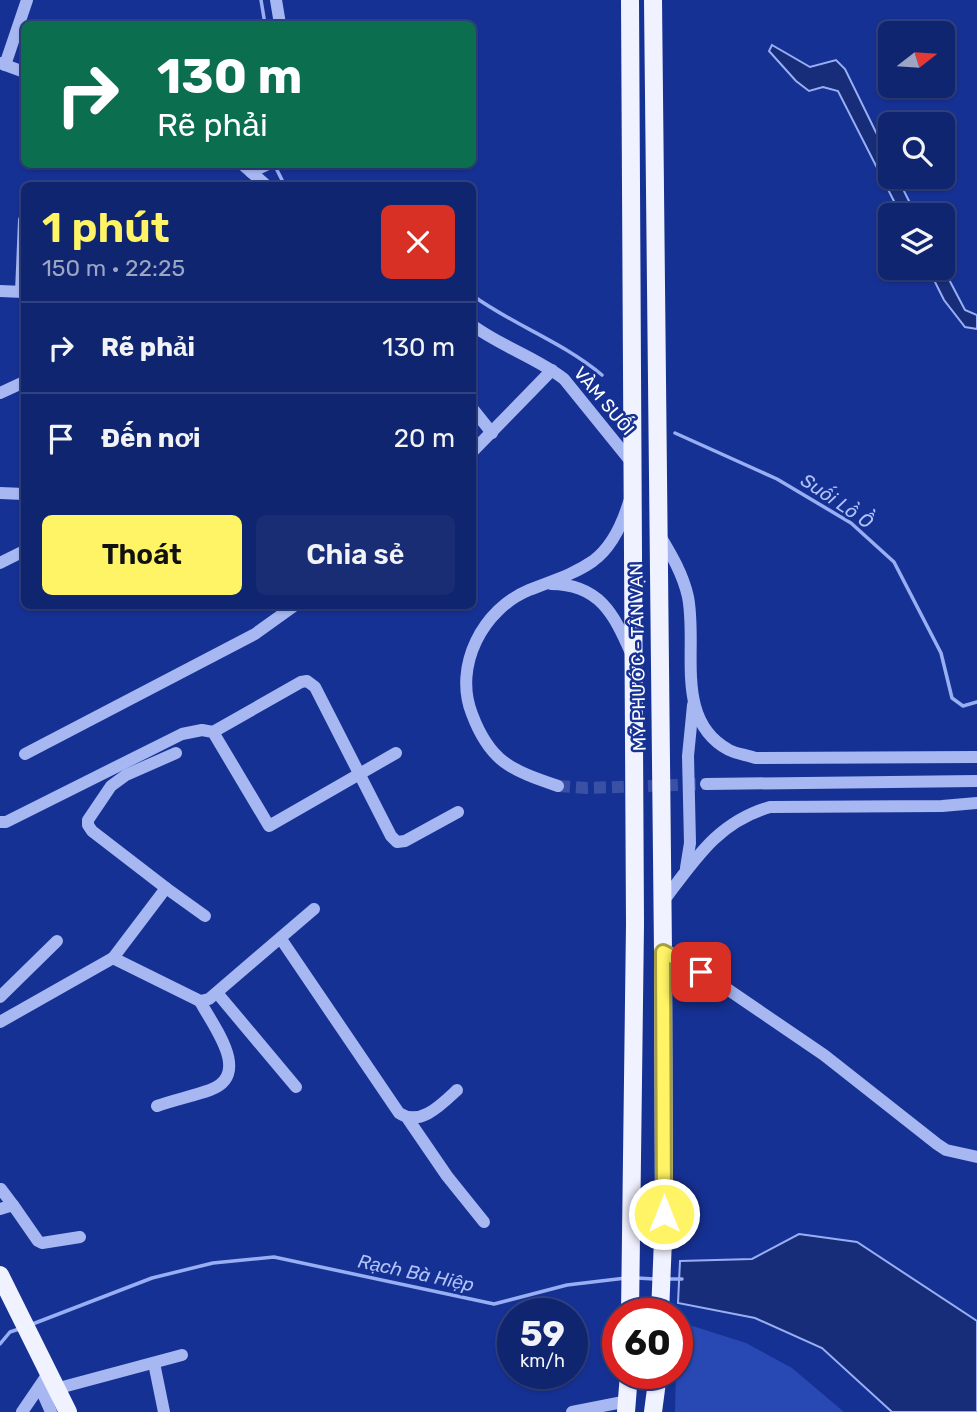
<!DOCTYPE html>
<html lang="vi">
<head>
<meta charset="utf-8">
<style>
	body { margin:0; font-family:Rubik,sans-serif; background:#192d74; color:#f1f3f6; height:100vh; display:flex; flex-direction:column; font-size:26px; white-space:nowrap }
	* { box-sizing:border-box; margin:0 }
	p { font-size:23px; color:#9ca5c3 }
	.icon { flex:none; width:38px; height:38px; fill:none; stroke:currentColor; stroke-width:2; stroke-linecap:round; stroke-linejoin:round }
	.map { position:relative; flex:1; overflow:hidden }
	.panel { position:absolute; left:21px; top:182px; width:455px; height:427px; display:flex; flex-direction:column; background:#10256f; border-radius:10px; box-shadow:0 2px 5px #0004,0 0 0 2px #304282 }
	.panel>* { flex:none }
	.guide { position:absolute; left:21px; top:21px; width:455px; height:147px; border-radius:10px; box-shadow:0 2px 5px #0004,0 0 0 2px #304282; background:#0b6e4f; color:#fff; overflow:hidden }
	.needle { width:46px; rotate:73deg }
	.buttons { position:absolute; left:878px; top:21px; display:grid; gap:14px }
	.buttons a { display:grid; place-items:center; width:77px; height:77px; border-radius:10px; background:#10256f; box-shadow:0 2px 5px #0004,0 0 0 2px #304282; font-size:35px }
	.speed { position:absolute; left:497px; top:1298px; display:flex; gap:14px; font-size:35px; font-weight:700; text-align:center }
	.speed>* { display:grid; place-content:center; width:91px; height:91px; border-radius:50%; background:#10256f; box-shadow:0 2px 5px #0004,0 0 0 2px #304282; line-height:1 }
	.speed small { font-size:18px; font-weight:400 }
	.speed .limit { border:10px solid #d22; background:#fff; color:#111 }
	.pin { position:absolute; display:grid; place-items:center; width:60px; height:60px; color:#fff; margin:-30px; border-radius:14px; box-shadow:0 4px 10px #0006 }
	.me { position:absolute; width:77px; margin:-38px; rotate:0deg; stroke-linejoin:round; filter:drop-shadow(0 0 5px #0008) }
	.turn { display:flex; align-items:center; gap:24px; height:147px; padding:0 21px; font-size:32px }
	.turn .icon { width:91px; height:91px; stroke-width:2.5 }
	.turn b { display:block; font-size:49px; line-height:60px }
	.round { display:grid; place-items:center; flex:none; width:74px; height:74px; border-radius:10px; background:#192d74 }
	.headline { display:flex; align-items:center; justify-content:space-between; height:119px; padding:0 21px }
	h1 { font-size:42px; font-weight:600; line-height:52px; color:#fff466 }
	.action { display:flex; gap:14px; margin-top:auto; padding:14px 21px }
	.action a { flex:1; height:80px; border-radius:10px; background:#fff466; color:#111; font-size:28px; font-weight:600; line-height:80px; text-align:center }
	.action a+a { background:#192d74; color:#f1f3f6 }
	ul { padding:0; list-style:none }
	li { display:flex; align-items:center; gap:21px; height:91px; padding:0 21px; border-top:2px solid #304282 }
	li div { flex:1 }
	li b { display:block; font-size:26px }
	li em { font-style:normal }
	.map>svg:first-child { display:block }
</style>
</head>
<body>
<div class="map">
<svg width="977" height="1412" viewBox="0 0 977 1412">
	<rect width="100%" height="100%" fill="#163194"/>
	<polygon fill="#2848b3" points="677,1321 746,1343 792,1368 844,1412 675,1412"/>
	<g fill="#182d79" stroke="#98aff4" stroke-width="2">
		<polygon points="772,45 810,67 836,60 845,69 891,163 891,177 897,177 916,215 901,215 838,91 823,87 809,91 796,81 769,51"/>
		<polygon points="928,268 943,268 965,310 977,315 977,329 965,327 944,300"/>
		<polygon points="799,1234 857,1242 977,1321 977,1412 892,1412 822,1348 755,1318 678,1303 680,1261 752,1259"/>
	</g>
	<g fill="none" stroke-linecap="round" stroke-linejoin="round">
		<g stroke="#98aff4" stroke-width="3.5">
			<polyline points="261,0 265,24"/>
			<polyline points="274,164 285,186"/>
			<path d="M 472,295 C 513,325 563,342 602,375"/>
			<polyline points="675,433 777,479 851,523 894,562 941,653 952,698 963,706 977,702"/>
			<polyline points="637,1278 654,1279"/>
			<polyline points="665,1279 682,1279"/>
			<polyline points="30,1325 152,1278 213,1263 274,1257 494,1304 567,1285 626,1278"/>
			<polyline points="0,1344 10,1332 19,1329"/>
		</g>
		<polyline stroke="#3950a4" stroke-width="12" stroke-dasharray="12 6" stroke-linecap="butt" points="558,786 587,788 706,784"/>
		<g stroke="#a6b7f1" stroke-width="12">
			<polyline points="276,0 280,24"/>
			<polyline points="0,63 24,72"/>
			<polyline points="5,65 27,0"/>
			<polyline points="242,164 267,186"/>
			<polyline points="251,172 268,164"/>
			<polyline points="0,291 24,292"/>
			<polyline points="21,292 24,220"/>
			<path d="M 472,325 C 502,347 537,358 564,379 L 632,463"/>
			<polyline points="0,393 24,382"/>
			<polyline points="472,408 492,433"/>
			<polyline points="472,452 552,370"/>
			<polyline points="0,493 24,494"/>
			<path d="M 659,534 C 671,554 683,574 688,597 C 698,648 673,720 729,750 C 737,754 747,755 755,758 L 977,757"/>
			<polyline points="0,563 24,551"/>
			<path d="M 551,584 C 599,584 614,614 631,653"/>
			<polyline points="213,732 301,682 307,681 315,687 391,836 397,842 405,841 458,812"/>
			<polyline points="25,754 255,634 294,606"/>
			<polyline points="706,784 977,781"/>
			<path d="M 558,786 C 511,770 490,762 472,714 C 453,666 483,609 529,590 C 551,581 573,575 593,561 C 612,547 622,525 629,502"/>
			<polyline points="0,822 6,822 182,734 202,730 213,732 269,826 396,753"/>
			<polyline points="686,868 690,843 688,756 693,705"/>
			<polyline points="166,888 205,916"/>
			<path d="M 662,903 C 694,861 717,822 770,807 L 942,806 L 977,803"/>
			<path d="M 281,939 L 399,1113 C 420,1127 441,1105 457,1090"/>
			<polyline points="663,952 714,980 824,1055 937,1144 946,1150 977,1157"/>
			<polyline points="113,958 166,888 92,831 88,825 88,820 111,786 126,775 176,753"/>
			<polyline points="218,994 296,1087"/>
			<polyline points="0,997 57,941"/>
			<polyline points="0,1022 113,958 200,1001 209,999 314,909"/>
			<path d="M 157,1106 C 174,1100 193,1096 210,1090 C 253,1074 212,1025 200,1001"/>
			<polyline points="408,1119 447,1176 484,1222"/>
			<polyline points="1,1189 13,1205"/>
			<polyline points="0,1209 13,1205 38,1241 42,1243 80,1237"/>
			<polyline points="154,1363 164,1412"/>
			<polyline points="40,1387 51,1412"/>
			<polyline points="59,1388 182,1355"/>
			<polyline points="22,1412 50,1371"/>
			<polyline points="572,1412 628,1401"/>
		</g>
		<g stroke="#f0f2ff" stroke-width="18">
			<polyline points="653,0 663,952 664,1214 660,1314"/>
			<polyline points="0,1275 68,1412"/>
			<polyline points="630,1314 635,924 630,0"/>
			<polyline points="626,1412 629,1374"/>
			<polyline points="653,1412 658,1374"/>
		</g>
	</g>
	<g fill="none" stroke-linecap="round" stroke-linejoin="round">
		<defs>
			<polyline id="route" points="664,1214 663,952 701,972"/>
		</defs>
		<use href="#route" stroke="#a69f42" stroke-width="18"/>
		<use href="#route" stroke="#fff466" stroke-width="12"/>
	</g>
	<g text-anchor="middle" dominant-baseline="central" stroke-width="5" stroke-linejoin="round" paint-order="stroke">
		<g font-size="18" fill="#fff" stroke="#163194">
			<text transform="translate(604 401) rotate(50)">VÀM SUỐI</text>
			<text transform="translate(638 657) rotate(-91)">MỸ PHƯỚC - TÂN VẠN</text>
		</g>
		<g font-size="19" font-style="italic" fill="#b2c3f8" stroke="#163194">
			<text transform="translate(837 501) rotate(34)">Suối Lồ Ồ</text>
			<text transform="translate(416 1273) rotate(12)">Rạch Bà Hiệp</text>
		</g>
	</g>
</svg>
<div class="buttons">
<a><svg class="needle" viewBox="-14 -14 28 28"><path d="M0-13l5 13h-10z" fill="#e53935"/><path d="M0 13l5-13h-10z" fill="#9ca5c3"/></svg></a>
<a><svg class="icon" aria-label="search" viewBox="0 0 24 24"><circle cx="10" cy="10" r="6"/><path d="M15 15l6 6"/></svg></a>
<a><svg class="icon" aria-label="layers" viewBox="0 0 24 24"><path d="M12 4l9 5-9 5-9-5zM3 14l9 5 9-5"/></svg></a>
</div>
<div class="speed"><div>59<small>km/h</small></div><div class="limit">60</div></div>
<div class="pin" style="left:701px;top:972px;background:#d93025"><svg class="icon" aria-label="arrive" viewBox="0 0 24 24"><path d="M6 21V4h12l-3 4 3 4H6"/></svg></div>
<svg class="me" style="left:664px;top:1214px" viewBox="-20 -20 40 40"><circle r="17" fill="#fff466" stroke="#fff" stroke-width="3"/><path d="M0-11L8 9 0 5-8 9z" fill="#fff"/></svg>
<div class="guide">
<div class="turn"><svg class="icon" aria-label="right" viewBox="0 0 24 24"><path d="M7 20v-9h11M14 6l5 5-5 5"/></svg><div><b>130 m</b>Rẽ phải</div></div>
</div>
<section class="panel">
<div class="headline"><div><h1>1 phút</h1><p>150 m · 22:25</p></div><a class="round" style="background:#d93025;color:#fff"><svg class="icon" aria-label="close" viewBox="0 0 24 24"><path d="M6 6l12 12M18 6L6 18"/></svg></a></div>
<ul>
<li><svg class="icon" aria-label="right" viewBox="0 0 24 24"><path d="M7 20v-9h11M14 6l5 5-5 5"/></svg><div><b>Rẽ phải</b></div><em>130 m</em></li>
<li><svg class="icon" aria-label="arrive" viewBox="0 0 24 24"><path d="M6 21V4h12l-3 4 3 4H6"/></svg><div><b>Đến nơi</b></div><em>20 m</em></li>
</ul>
<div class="action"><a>Thoát</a><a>Chia sẻ</a></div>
</section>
</div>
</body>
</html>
